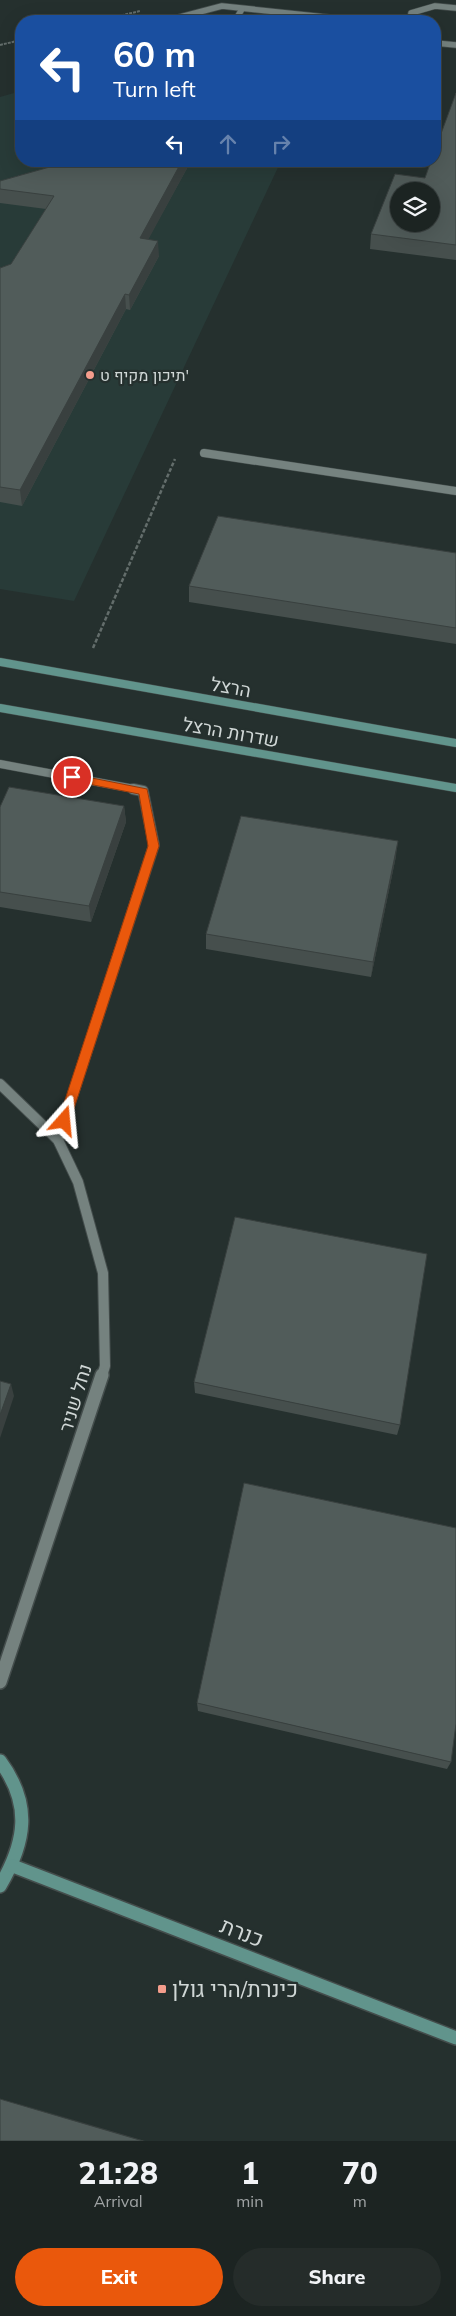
<!DOCTYPE html>
<html lang="en">
<head>
<meta charset="utf-8">
<style>
	body { margin:0; font-family:Mulish,Heebo,sans-serif; background:#252c2a; color:#f1f3f6; height:100vh; display:flex; flex-direction:column; font-size:19px; white-space:nowrap }
	* { box-sizing:border-box; margin:0 }
	p { font-size:16px; color:#a0a4a5 }
	.icon { flex:none; width:28px; height:28px; fill:none; stroke:currentColor; stroke-width:2; stroke-linecap:round; stroke-linejoin:round }
	.map { position:relative; height:2141px; overflow:hidden }
	.panel { display:flex; flex-direction:column; background:#1c2422; flex:1 }
	.panel>* { flex:none }
	.hud { position:absolute; left:15px; top:15px; width:426px; height:152px; border-radius:20px; box-shadow:0 5px 20px #0002,0 0 0 1px #3a4140; background:#1a4fa0; color:#fff; overflow:hidden }
	.controls { position:absolute; left:390px; top:182px; display:grid; gap:10px }
	.controls a { display:grid; place-items:center; width:50px; height:50px; border-radius:50%; background:#1c2422; box-shadow:0 5px 20px #0002,0 0 0 1px #3a4140; font-size:25px }
	.pin { position:absolute; display:grid; place-items:center; width:42px; height:42px; color:#fff; margin:-21px; border:2px solid #fff; border-radius:50%; box-shadow:0 1px 5px #0007 }
	.me { position:absolute; width:55px; margin:-28px; rotate:18deg; stroke-linejoin:round; filter:drop-shadow(0 0 4px #0008) }
	.turn { display:flex; align-items:center; gap:18px; height:105px; padding:0 15px; font-size:22px }
	.turn .icon { width:65px; height:65px; stroke-width:2.5 }
	.turn b { display:block; font-size:35px; line-height:42px }
	.lanes { display:flex; align-items:center; height:48px; padding:0 15px; background:#0003; justify-content:center; gap:25px; direction:ltr }
	.lanes .off { opacity:.35 }
	.eta { display:flex; justify-content:space-evenly; align-items:center; height:85px; text-align:center }
	.eta b { font-size:30px; font-weight:800; line-height:35px }
	.button { display:flex; gap:10px; margin-top:auto; padding:10px 15px }
	.button a { flex:1; height:58px; border-radius:30px; background:#ea580c; color:#fff; font-size:20px; font-weight:800; line-height:58px; text-align:center }
	.button a+a { background:#252c2a; color:#f1f3f6 }
	.map>svg:first-child { display:block }
</style>
</head>
<body>
<div class="map">
<svg width="456" height="2141" viewBox="0 0 456 2141">
	<rect width="100%" height="100%" fill="#25302e"/>
	<polygon fill="#283b38" points="21,91 21,161 281,161 74,601 0,589 0,97"/>
	<g fill="none" stroke-linecap="round" stroke-linejoin="round">
		<defs>
			<g id="lane-far2">
				<polyline points="165,21 222,6 363,21"/>
				<polyline points="235,21 242,9"/>
				<polyline points="410,21 411,13 435,6 456,8"/>
				<polyline points="435,43 456,45"/>
			</g>
			<g id="lane-far1">
				<polyline points="204,453 456,491"/>
				<polyline points="0,764 140,790"/>
			</g>
			<polyline id="lane" points="58,1140 154,845 143,791 133,789"/>
			<polyline id="street-far1" points="0,1084 58,1140 78,1182 103,1273 105,1366 102,1376"/>
			<polyline id="street" points="0,1682 102,1375"/>
			<g id="secondary-far1">
				<polyline points="0,662 456,743"/>
				<polyline points="0,708 456,788"/>
			</g>
			<g id="secondary">
				<path d="M 0,1761 C 32,1804 26,1842 0,1886"/>
				<polyline points="13,1866 456,2038"/>
			</g>
		</defs>
		<use href="#lane-far2" stroke="#444d4c" stroke-width="7"/>
		<use href="#lane-far1" stroke="#444d4c" stroke-width="9"/>
		<use href="#lane" stroke="#444d4c" stroke-width="12"/>
		<use href="#street-far1" stroke="#444d4c" stroke-width="12"/>
		<use href="#street" stroke="#444d4c" stroke-width="16"/>
		<use href="#secondary-far1" stroke="#444d4c" stroke-width="9"/>
		<use href="#secondary" stroke="#444d4c" stroke-width="16"/>
		<g stroke="#636d6b" stroke-width="2" stroke-dasharray="3 1" stroke-linecap="butt">
			<polyline points="98,21 140,11"/>
			<polyline points="0,45 21,40"/>
		</g>
		<polyline stroke="#636d6b" stroke-width="2.5" stroke-dasharray="4 2" stroke-linecap="butt" points="93,648 175,459"/>
		<use href="#lane-far2" stroke="#75827f" stroke-width="5.5"/>
		<use href="#lane-far1" stroke="#75827f" stroke-width="8"/>
		<use href="#lane" stroke="#75827f" stroke-width="10"/>
		<use href="#street-far1" stroke="#75827f" stroke-width="10"/>
		<use href="#street" stroke="#75827f" stroke-width="13"/>
		<use href="#secondary-far1" stroke="#61948c" stroke-width="8"/>
		<use href="#secondary" stroke="#61948c" stroke-width="13"/>
	</g>
	<g fill="#464f4d">
		<polygon points="456,93 456,260 370,249 371,234 425,178"/>
		<polygon points="71,161 191,161 148,239 159,256 130,310 126,309 22,506 0,502 0,268 11,264 46,209 0,203 0,181"/>
		<polygon points="456,553 456,644 189,602 189,586"/>
		<polygon points="124,806 126,822 91,922 0,907 0,807"/>
		<polygon points="396,856 371,977 206,949 206,934"/>
		<polygon points="194,1382 400,1425 397,1435 195,1393"/>
		<polygon points="197,1703 451,1762 447,1769 198,1711"/>
	</g>
	<g fill="#39403f">
		<polygon points="182,161 191,161 141,253 140,238"/>
		<polygon points="158,241 159,256 130,310 129,295"/>
		<polygon points="125,294 126,309 22,506 20,490"/>
		<polygon points="124,806 126,822 91,922 89,906"/>
		<polygon points="398,841 396,856 371,977 373,962"/>
		<polygon points="11,1384 14,1396 0,1438 0,1415"/>
		<polygon points="0,2098 145,2141 143,2141"/>
	</g>
	<g fill="#515c5a" stroke="#39403f" fill-rule="evenodd">
		<path d="M 456,93 L 456,245 L 371,234 L 395,174 L 425,178 L 431,161 L 435,161 L 435,150 ZM 399,191 L 431,191 L 431,224 L 399,224 Z"/>
		<polygon points="71,161 182,161 140,238 158,241 129,295 125,294 20,490 0,487 0,268 11,264 54,196 0,189 0,181"/>
		<polygon points="218,516 456,553 456,628 189,586"/>
		<polygon points="9,787 124,806 89,906 0,892 0,807"/>
		<polygon points="241,816 398,841 373,962 206,934"/>
		<polygon points="235,1217 427,1254 400,1425 194,1382"/>
		<polygon points="0,1381 11,1384 0,1415"/>
		<polygon points="244,1483 456,1528 456,1724 451,1762 197,1703"/>
		<polygon points="0,2099 143,2141 0,2141"/>
	</g>
	<polygon fill="#ea580c" stroke="#983908" points="72,774 147,789 159,846 70,1121 64,1126 58,1121 148,846 139,794 68,780 68,775"/>
	<g fill="#f49d8c" stroke="#25302e" stroke-width="2">
		<circle cx="90" cy="375" r="5"/>
		<rect x="157" y="1984" width="10" height="10" rx="2.5"/>
	</g>
	<g text-anchor="middle" dominant-baseline="central" stroke-width="4.5" stroke-linejoin="round" paint-order="stroke">
		<g font-size="16" fill="#d0d7d6" stroke="#25302e" text-anchor="start">
			<text x="100" y="375">תיכון מקיף ט'</text>
		</g>
		<g font-size="19" fill="#d0d7d6" stroke="#25302e">
			<text transform="translate(231 687) rotate(10)">הרצל</text>
			<text transform="translate(231 732) rotate(10)">שדרות הרצל</text>
			<text transform="translate(75 1398) rotate(-73)">נחל שניר</text>
		</g>
		<g font-size="22" fill="#d0d7d6" stroke="#25302e">
			<text transform="translate(242 1932) rotate(21)">כנרת</text>
		</g>
		<g font-size="22" fill="#d0d7d6" stroke="#25302e" text-anchor="start">
			<text x="172" y="1989">כינרת/הרי גולן</text>
		</g>
	</g>
</svg>
<div class="controls">
<a><svg class="icon" aria-label="layers" viewBox="0 0 24 24"><path d="M12 4l9 5-9 5-9-5zM3 14l9 5 9-5"/></svg></a>
</div>
<div class="pin" style="left:72px;top:777px;background:#d93025"><svg class="icon" aria-label="arrive" viewBox="0 0 24 24"><path d="M6 21V4h12l-3 4 3 4H6"/></svg></div>
<svg class="me" style="left:64px;top:1121px" viewBox="-20 -20 40 40"><path d="M0-17L14 15 0 8-14 15z" fill="#ea580c" stroke="#fff" stroke-width="4"/></svg>
<div class="hud">
<div class="turn"><svg class="icon" aria-label="left" viewBox="0 0 24 24"><path d="M17 20v-9H6M10 6l-5 5 5 5"/></svg><div><b>60 m</b>Turn left</div></div>
<div class="lanes"><svg class="icon" aria-label="left" viewBox="0 0 24 24"><path d="M17 20v-9H6M10 6l-5 5 5 5"/></svg><svg class="icon off" aria-label="ahead" viewBox="0 0 24 24"><path d="M12 20V5M6 11l6-6 6 6"/></svg><svg class="icon off" aria-label="right" viewBox="0 0 24 24"><path d="M7 20v-9h11M14 6l5 5-5 5"/></svg></div>
</div>
</div>
<section class="panel">
<div class="eta">
<div><b>21:28</b><p>Arrival</p></div>
<div><b>1</b><p>min</p></div>
<div><b>70</b><p>m</p></div>
</div>
<div class="button"><a>Exit</a><a>Share</a></div>
</section>
</body>
</html>
